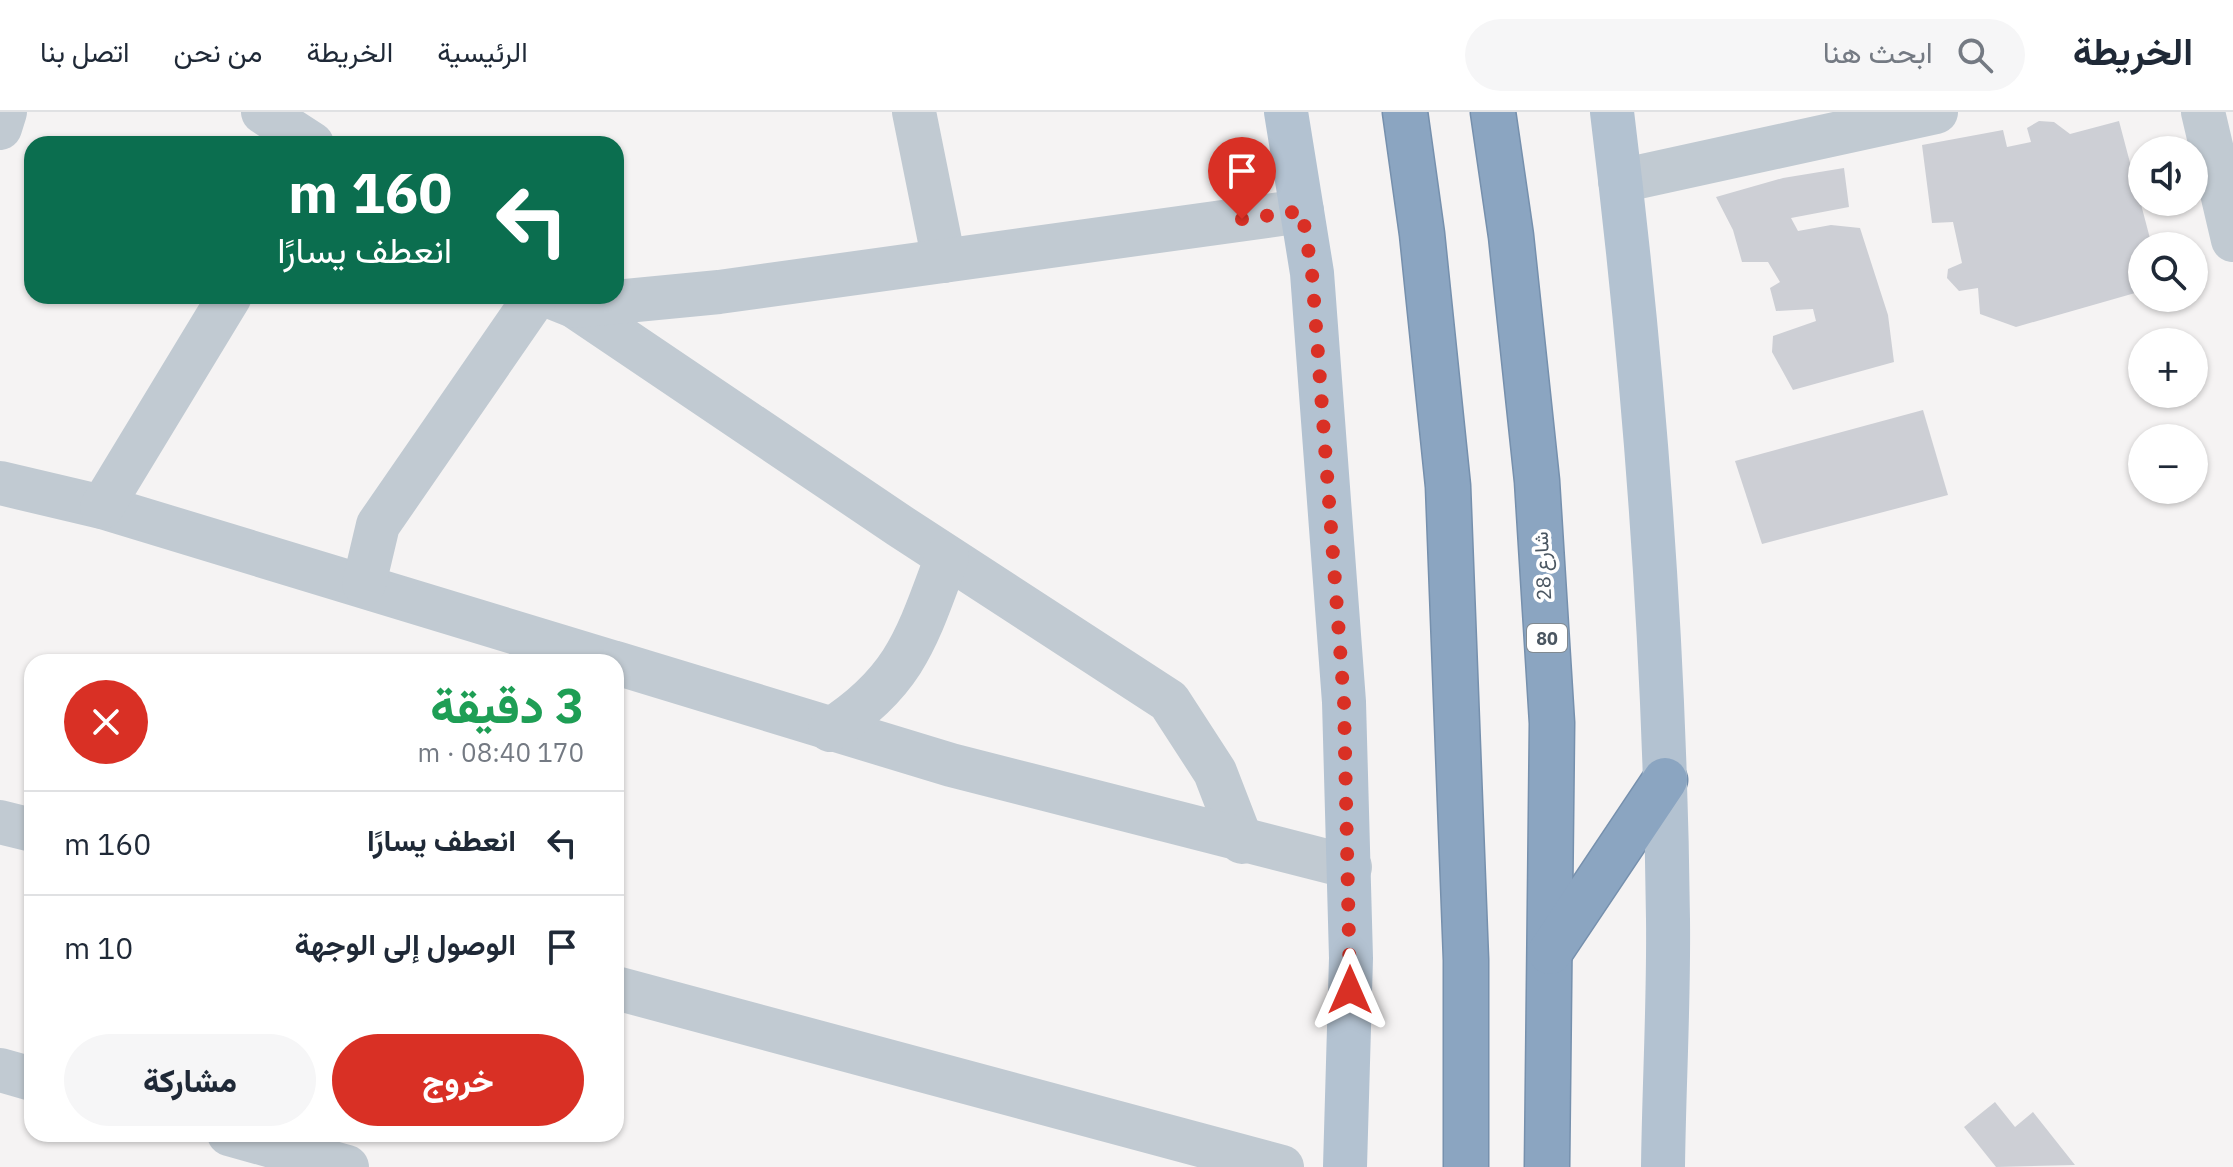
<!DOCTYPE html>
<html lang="ar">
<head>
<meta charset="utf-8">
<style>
	body { margin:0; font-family:"IBM Plex Sans",Vazirmatn,sans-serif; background:#f6f6f7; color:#1f2937; direction:rtl; height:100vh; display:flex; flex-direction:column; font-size:30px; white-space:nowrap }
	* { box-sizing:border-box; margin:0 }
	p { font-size:26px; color:#747a83 }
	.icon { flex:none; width:44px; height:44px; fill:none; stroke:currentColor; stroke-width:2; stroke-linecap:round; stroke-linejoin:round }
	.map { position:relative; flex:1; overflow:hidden; direction:ltr }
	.panel { position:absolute; left:24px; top:542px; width:600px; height:488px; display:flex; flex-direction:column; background:#fff; border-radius:24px; box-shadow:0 2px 6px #0004; direction:rtl }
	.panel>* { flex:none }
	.guide { position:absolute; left:24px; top:24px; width:600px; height:168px; border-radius:24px; box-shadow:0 2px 6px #0004; direction:rtl; background:#0b6e4f; color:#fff; overflow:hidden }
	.controls { position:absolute; left:2128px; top:24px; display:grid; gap:16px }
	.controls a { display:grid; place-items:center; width:80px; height:80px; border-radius:50%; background:#fff; box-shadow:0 2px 6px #0004; font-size:40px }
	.pin { position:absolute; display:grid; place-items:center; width:68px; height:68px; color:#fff; margin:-82px -34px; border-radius:50% 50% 50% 0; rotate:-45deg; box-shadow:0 0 8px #0007 }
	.pin .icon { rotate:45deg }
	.me { position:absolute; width:88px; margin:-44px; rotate:0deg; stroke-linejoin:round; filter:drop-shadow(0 0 6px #0008) }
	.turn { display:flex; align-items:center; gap:28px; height:168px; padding:0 40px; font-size:36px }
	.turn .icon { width:104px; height:104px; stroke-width:2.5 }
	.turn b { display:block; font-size:56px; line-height:68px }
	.round { display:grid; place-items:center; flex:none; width:84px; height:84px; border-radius:42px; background:#f6f6f7 }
	.headline { display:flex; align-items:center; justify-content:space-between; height:136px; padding:0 40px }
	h1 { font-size:48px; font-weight:800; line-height:60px; color:#1e9e55 }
	.action { display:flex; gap:16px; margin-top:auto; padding:16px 40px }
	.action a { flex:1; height:92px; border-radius:48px; background:#d93025; color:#fff; font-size:32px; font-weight:800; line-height:92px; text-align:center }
	.action a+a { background:#f6f6f7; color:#1f2937 }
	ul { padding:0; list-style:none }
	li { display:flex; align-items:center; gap:24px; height:104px; padding:0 40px; border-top:2px solid #e0e1e3 }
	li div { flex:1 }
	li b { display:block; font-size:30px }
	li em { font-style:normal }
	header { display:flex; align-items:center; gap:48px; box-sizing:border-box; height:112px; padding:0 40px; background:#fff; border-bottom:2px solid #e0e1e3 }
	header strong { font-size:38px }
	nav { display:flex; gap:44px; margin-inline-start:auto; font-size:28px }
	.search { width:560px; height:72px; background:#f6f6f7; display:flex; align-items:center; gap:20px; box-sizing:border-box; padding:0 28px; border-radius:44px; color:#747a83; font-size:30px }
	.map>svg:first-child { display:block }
</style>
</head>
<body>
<header>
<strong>الخريطة</strong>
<div class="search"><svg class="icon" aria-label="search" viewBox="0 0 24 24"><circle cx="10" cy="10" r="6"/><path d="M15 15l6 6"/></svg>ابحث هنا</div>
<nav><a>الرئيسية</a><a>الخريطة</a><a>من نحن</a><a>اتصل بنا</a></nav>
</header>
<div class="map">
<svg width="2233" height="1055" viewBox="0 0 2233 1055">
	<rect width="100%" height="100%" fill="#f5f3f3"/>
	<g fill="#cdcfd5">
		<polygon points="2039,9 2054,10 2070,22 2119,9 2152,134 2142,134 2142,179 2016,215 1980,202 1978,176 1959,179 1947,166 1948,157 1962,151 1953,110 1932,111 1922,33 2003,18 2007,35 2031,30 2027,16"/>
		<polygon points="1844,56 1849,95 1791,106 1798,119 1831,113 1860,116 1888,203 1894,250 1793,278 1772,240 1773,224 1816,209 1813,197 1776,199 1770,176 1780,170 1768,150 1742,150 1733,118 1716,85 1783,66"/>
		<polygon points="1923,298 1948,383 1762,432 1735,349"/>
		<polygon points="1995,990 2015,1015 2033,1000 2075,1053 1996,1055 1964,1015"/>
	</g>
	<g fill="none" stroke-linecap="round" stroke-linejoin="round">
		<defs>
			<g id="highway">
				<polyline points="1405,0 1422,122 1448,374 1466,848 1466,1055"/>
				<polyline points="1493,0 1511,124 1537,369 1552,611 1547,1055"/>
				<polyline points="1550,840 1665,668"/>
			</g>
		</defs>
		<use href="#highway" stroke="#7690ad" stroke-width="47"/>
		<g stroke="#c1cad2" stroke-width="44">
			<polyline points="263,0 312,32"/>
			<polyline points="914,0 944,149"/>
			<polyline points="2203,0 2233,128"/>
			<polyline points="0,16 5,0"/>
			<polyline points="1620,69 1936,0"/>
			<polyline points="549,184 574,194 900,414 1169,589 1215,660 1242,730"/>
			<polyline points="574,194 719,180 1302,99"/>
			<polyline points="0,371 102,395 612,550"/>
			<polyline points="102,395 230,184"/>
			<polyline points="364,472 378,413 536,184"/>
			<polyline points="616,551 951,653 1350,755"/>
			<path d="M 830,618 C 906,569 917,525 947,445"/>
			<polyline points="0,710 32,718"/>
			<polyline points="616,876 1282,1055"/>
			<polyline points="0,958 32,967"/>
			<polyline points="229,1022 347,1055"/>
		</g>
		<g stroke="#b3c2d1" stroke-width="44">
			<polyline points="1286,0 1312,161 1344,590 1351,846 1345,1055"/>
			<path d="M 1612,0 C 1645,268 1665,538 1668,807 C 1669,890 1664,973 1663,1055"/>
		</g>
		<use href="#highway" stroke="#8ba5c1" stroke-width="44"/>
	</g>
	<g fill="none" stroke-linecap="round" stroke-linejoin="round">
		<polyline stroke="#d93025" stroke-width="14" stroke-dasharray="0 25.2" points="1242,107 1302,99 1312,161 1344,590 1350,878"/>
	</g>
	<g text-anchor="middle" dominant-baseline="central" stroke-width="7" stroke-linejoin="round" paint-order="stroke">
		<rect fill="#fff" stroke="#808990" stroke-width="2" x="1527" y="512" width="40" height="28" rx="6"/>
		<g font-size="18" font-weight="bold" fill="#4a5661">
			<text x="1547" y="526">80</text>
		</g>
		<g font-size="20" fill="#4a5661" stroke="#fff">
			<text transform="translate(1542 454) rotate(-93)">شارع 28</text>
		</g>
	</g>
</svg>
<div class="controls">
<a><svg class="icon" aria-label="sound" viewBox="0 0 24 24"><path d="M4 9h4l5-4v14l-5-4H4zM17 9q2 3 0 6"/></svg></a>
<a><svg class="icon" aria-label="search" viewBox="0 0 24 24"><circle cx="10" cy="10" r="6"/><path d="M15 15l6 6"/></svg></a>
<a>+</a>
<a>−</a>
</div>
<div class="pin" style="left:1242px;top:107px;background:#d93025"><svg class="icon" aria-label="arrive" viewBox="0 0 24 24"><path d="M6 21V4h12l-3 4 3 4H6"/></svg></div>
<svg class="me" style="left:1350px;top:878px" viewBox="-20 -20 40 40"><path d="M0-17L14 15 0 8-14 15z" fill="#d93025" stroke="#fff" stroke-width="4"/></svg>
<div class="guide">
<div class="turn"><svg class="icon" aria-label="left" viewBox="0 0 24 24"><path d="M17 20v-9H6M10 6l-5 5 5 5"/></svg><div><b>160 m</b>انعطف يسارًا</div></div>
</div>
<section class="panel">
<div class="headline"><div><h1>3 دقيقة</h1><p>170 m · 08:40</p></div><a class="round" style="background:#d93025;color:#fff"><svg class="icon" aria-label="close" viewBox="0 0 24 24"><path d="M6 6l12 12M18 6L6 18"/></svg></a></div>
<ul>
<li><svg class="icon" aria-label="left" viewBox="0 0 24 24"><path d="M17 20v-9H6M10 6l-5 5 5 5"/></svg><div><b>انعطف يسارًا</b></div><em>160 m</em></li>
<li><svg class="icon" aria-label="arrive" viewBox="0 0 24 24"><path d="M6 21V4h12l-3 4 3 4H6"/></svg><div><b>الوصول إلى الوجهة</b></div><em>10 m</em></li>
</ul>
<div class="action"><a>خروج</a><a>مشاركة</a></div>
</section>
</div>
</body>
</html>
